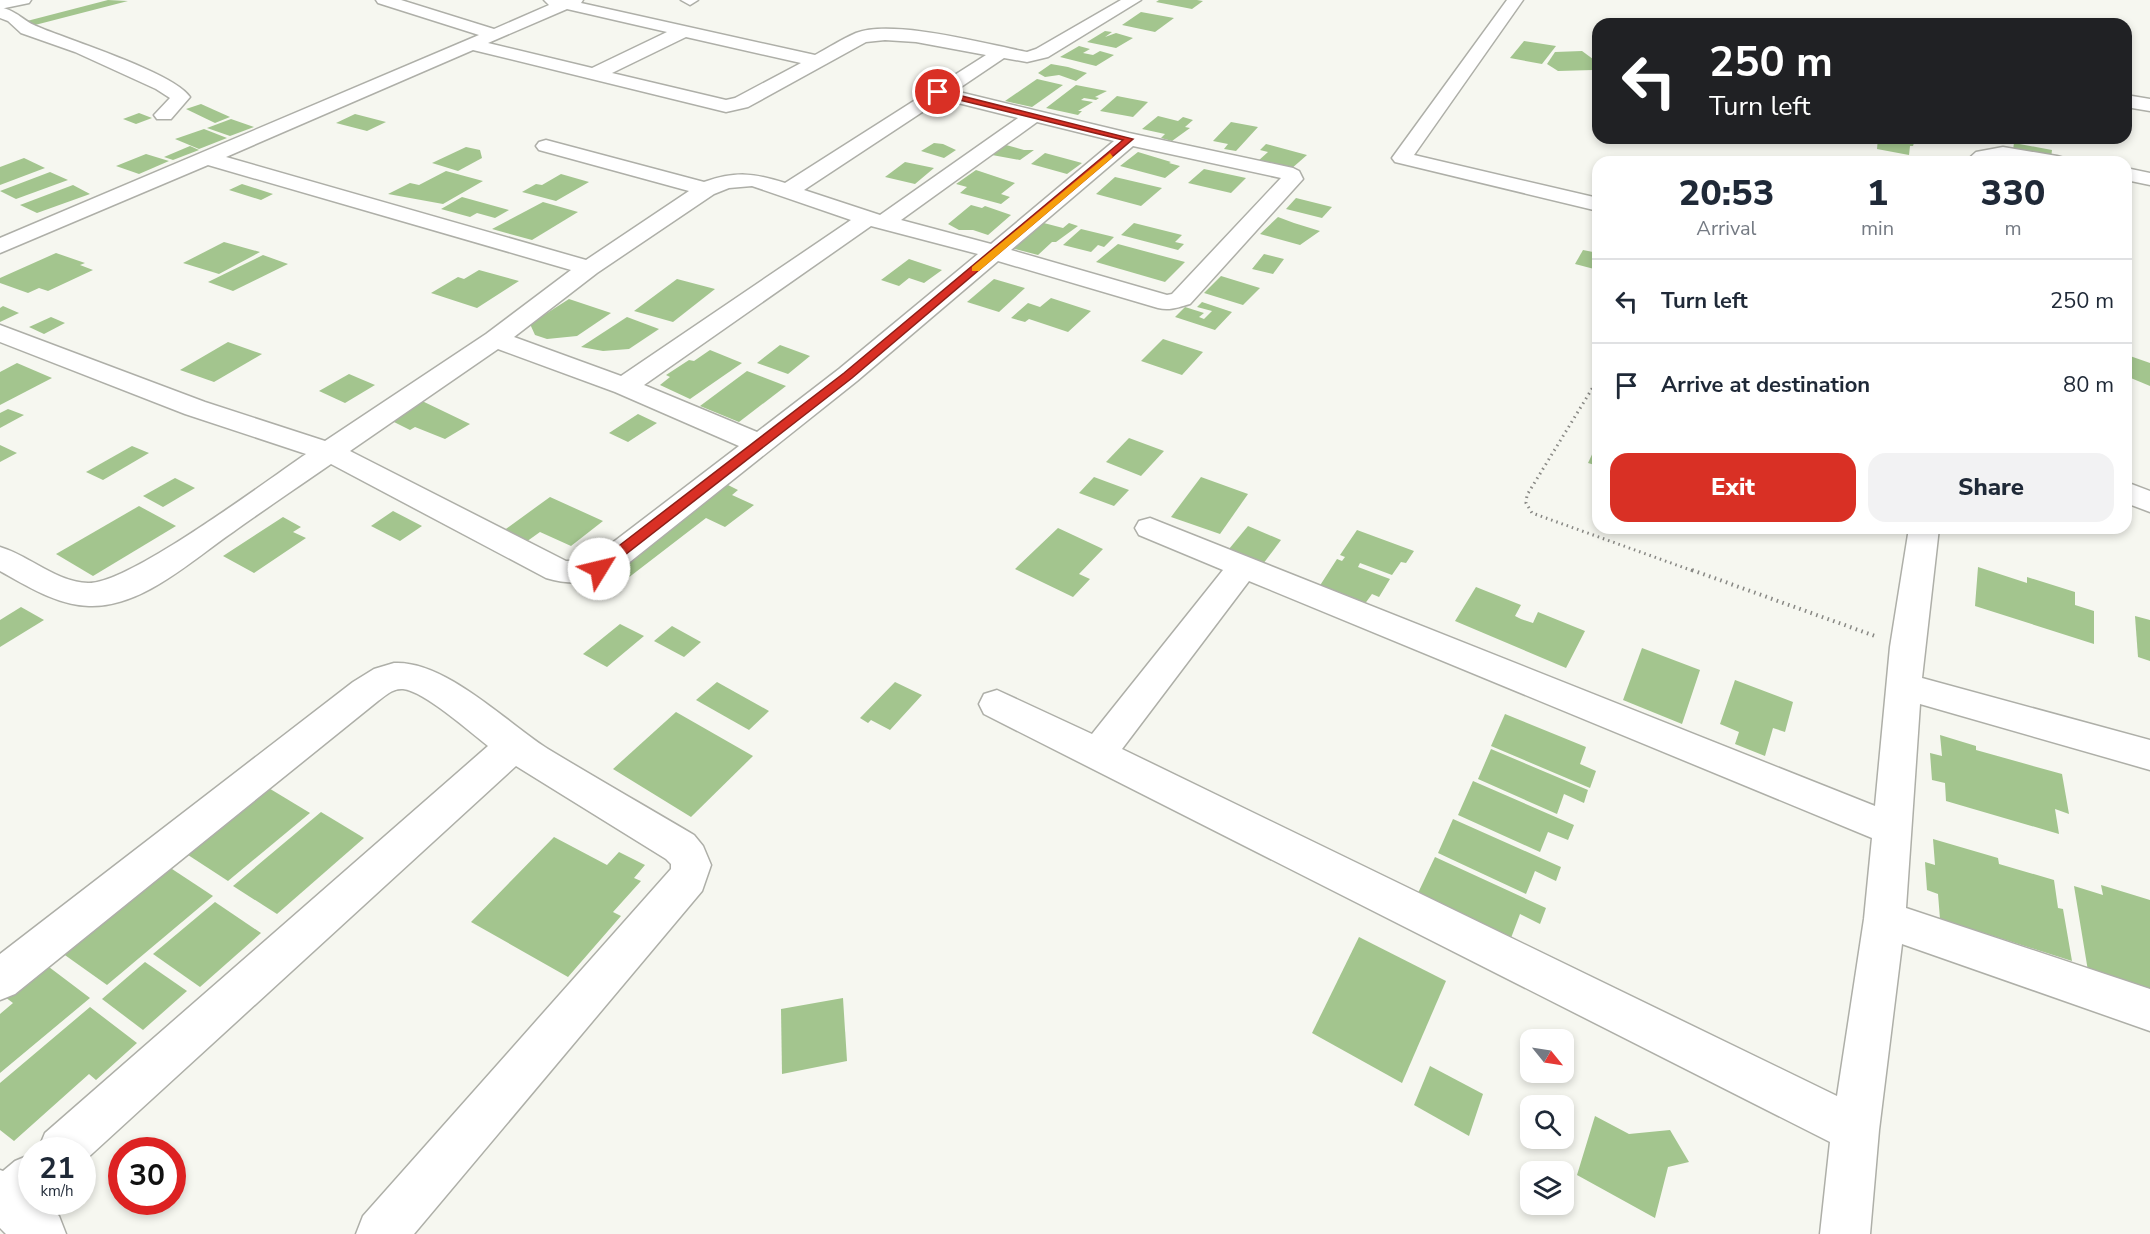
<!DOCTYPE html>
<html lang="en">
<head>
<meta charset="utf-8">
<style>
	body { margin:0; font-family:"Nunito Sans",sans-serif; background:#f2f2f3; color:#1f2937; height:100vh; display:flex; flex-direction:column; font-size:22px; white-space:nowrap }
	* { box-sizing:border-box; margin:0 }
	p { font-size:20px; color:#747a83 }
	.icon { flex:none; width:33px; height:33px; fill:none; stroke:currentColor; stroke-width:2; stroke-linecap:round; stroke-linejoin:round }
	.map { position:relative; flex:1; overflow:hidden }
	.details { position:absolute; left:1592px; top:156px; width:540px; height:378px; display:flex; flex-direction:column; background:#fff; border-radius:18px; box-shadow:0 3px 9px #0003 }
	.details>* { flex:none }
	.hud { position:absolute; left:1592px; top:18px; width:540px; height:126px; border-radius:18px; box-shadow:0 3px 9px #0003; background:#202124; color:#fff; overflow:hidden }
	.needle { width:39px; rotate:120deg }
	.buttons { position:absolute; left:1520px; top:1029px; display:grid; gap:12px }
	.buttons a { display:grid; place-items:center; width:54px; height:54px; border-radius:12px; background:#fff; box-shadow:0 3px 9px #0003; font-size:30px }
	.speed { position:absolute; left:18px; top:1137px; display:flex; gap:12px; font-size:30px; font-weight:700; text-align:center }
	.speed>* { display:grid; place-content:center; width:78px; height:78px; border-radius:50%; background:#fff; box-shadow:0 3px 9px #0003; line-height:1 }
	.speed small { font-size:15px; font-weight:400 }
	.speed .limit { border:9px solid #d22; background:#fff; color:#111 }
	.pin { position:absolute; display:grid; place-items:center; width:51px; height:51px; color:#fff; margin:-26px; border:3px solid #fff; border-radius:50%; box-shadow:0 2px 6px #0007 }
	.me { position:absolute; width:66px; margin:-33px; rotate:54deg; stroke-linejoin:round; filter:drop-shadow(0 0 4px #0008) }
	.turn { display:flex; align-items:center; gap:21px; height:126px; padding:0 18px; font-size:27px }
	.turn .icon { width:78px; height:78px; stroke-width:2.5 }
	.turn b { display:block; font-size:42px; line-height:51px }
	.eta { display:flex; justify-content:space-evenly; align-items:center; height:102px; text-align:center }
	.eta b { font-size:36px; font-weight:800; line-height:42px }
	.button { display:flex; gap:12px; margin-top:auto; padding:12px 18px }
	.button a { flex:1; height:69px; border-radius:18px; background:#d93025; color:#fff; font-size:24px; font-weight:800; line-height:69px; text-align:center }
	.button a+a { background:#f2f2f3; color:#1f2937 }
	ul { padding:0; list-style:none }
	li { display:flex; align-items:center; gap:18px; height:84px; padding:0 18px; border-top:2px solid #e0e1e3 }
	li div { flex:1 }
	li b { display:block; font-size:22px }
	li em { font-style:normal }
	.map>svg:first-child { display:block }
</style>
</head>
<body>
<div class="map">
<svg width="2150" height="1234" viewBox="0 0 2150 1234">
	<rect width="100%" height="100%" fill="#f6f7f0"/>
	<g fill="#a3c58e">
		<polygon points="108,0 128,1 35,25 27,21"/>
		<polygon points="1159,0 1197,0 1203,1 1192,9 1156,2"/>
		<polygon points="1141,12 1174,18 1155,32 1122,25"/>
		<polygon points="1105,31 1112,32 1105,37 1116,33 1133,38 1116,48 1087,42"/>
		<polygon points="1524,41 1556,46 1542,64 1510,58"/>
		<polygon points="1079,46 1090,49 1083,53 1093,55 1100,51 1114,55 1096,66 1060,57"/>
		<polygon points="1582,51 1597,62 1593,70 1558,71 1547,64 1555,52"/>
		<polygon points="1051,64 1068,67 1087,73 1076,81 1059,75 1045,77 1038,73"/>
		<polygon points="1037,79 1063,85 1032,107 1005,101"/>
		<polygon points="1076,85 1107,91 1095,97 1099,98 1096,100 1084,98 1081,100 1093,102 1078,111 1082,111 1078,115 1046,108"/>
		<polygon points="1117,96 1148,102 1133,117 1100,111"/>
		<polygon points="201,104 230,117 215,123 186,109"/>
		<polygon points="139,113 152,118 136,124 123,119"/>
		<polygon points="355,114 386,122 367,131 336,123"/>
		<polygon points="1158,116 1178,121 1183,117 1193,120 1185,127 1190,128 1172,141 1161,138 1165,134 1142,129"/>
		<polygon points="231,119 254,127 230,136 207,128"/>
		<polygon points="1231,122 1258,127 1236,151 1224,149 1228,144 1213,141"/>
		<polygon points="204,129 227,138 199,149 175,139"/>
		<polygon points="1878,138 1914,143 1913,146 1910,146 1909,155 1877,149"/>
		<polygon points="934,143 943,144 956,150 944,158 921,151"/>
		<polygon points="2014,143 2052,150 2051,158 2013,150"/>
		<polygon points="1266,144 1307,155 1291,169 1258,161 1268,152 1260,150"/>
		<polygon points="1006,145 1024,150 1034,150 1020,160 992,155"/>
		<polygon points="190,146 199,150 173,160 164,157"/>
		<polygon points="466,147 480,150 482,158 458,171 432,163"/>
		<polygon points="1138,152 1171,162 1169,163 1180,166 1165,178 1120,166"/>
		<polygon points="1045,153 1082,163 1067,174 1031,164"/>
		<polygon points="146,154 169,161 139,174 116,166"/>
		<polygon points="24,158 45,168 0,185 0,167"/>
		<polygon points="905,162 934,168 915,184 885,177"/>
		<polygon points="1204,169 1246,178 1231,193 1188,183"/>
		<polygon points="976,170 1015,183 1001,194 1010,197 1001,204 960,193 967,187 956,184"/>
		<polygon points="446,171 483,181 443,204 388,194 410,183 419,185"/>
		<polygon points="50,172 68,180 16,199 0,191"/>
		<polygon points="561,174 589,182 556,201 522,192 536,184 542,185"/>
		<polygon points="1115,177 1162,188 1141,206 1096,194"/>
		<polygon points="242,184 273,194 261,200 229,190"/>
		<polygon points="73,185 90,194 37,213 20,205"/>
		<polygon points="462,197 509,210 495,218 477,213 470,217 441,209"/>
		<polygon points="1296,198 1332,207 1322,218 1286,209"/>
		<polygon points="543,202 578,212 532,240 492,229"/>
		<polygon points="971,205 982,208 985,206 1011,215 988,235 973,230 959,230 948,224"/>
		<polygon points="1278,217 1294,223 1320,231 1300,245 1260,234"/>
		<polygon points="1040,222 1063,228 1069,223 1078,226 1056,242 1052,242 1038,255 1011,248"/>
		<polygon points="1134,223 1182,235 1175,242 1184,244 1178,250 1121,235"/>
		<polygon points="1081,229 1114,237 1104,247 1098,245 1091,252 1063,245"/>
		<polygon points="224,242 260,252 219,274 183,263"/>
		<polygon points="1118,244 1185,262 1165,282 1096,262"/>
		<polygon points="1583,250 1598,253 1598,270 1575,264"/>
		<polygon points="56,253 85,263 80,265 93,270 48,291 39,288 28,293 0,283 0,278"/>
		<polygon points="1264,254 1284,259 1273,274 1252,269"/>
		<polygon points="263,255 288,264 233,291 208,282"/>
		<polygon points="909,259 942,270 924,283 909,278 899,286 881,280"/>
		<polygon points="479,270 519,281 477,308 431,293 458,277 464,279"/>
		<polygon points="1221,276 1260,288 1243,305 1204,293"/>
		<polygon points="677,279 715,289 673,322 634,311"/>
		<polygon points="994,279 1025,288 999,312 967,302"/>
		<polygon points="1051,298 1091,311 1068,332 1029,319 1025,322 1011,318 1028,303 1040,307"/>
		<polygon points="569,299 611,313 577,336 547,339 535,335 530,324"/>
		<polygon points="1202,302 1232,312 1215,330 1175,317 1185,307 1204,313 1199,317 1204,319 1212,311 1197,307"/>
		<polygon points="3,306 19,313 0,322 0,308"/>
		<polygon points="51,317 65,323 44,334 29,327"/>
		<polygon points="627,317 659,329 629,349 603,351 581,347"/>
		<polygon points="1163,339 1203,352 1182,375 1141,361"/>
		<polygon points="228,342 262,354 214,382 180,370"/>
		<polygon points="780,345 810,356 788,374 757,363"/>
		<polygon points="710,350 742,363 690,399 660,385 670,377 666,375 689,360 694,361"/>
		<polygon points="2130,356 2150,363 2150,386 2126,376 2126,361"/>
		<polygon points="17,363 52,378 0,405 0,372"/>
		<polygon points="747,371 786,386 739,422 700,406"/>
		<polygon points="349,374 375,385 345,403 319,391"/>
		<polygon points="420,400 470,424 445,439 415,427 410,430 388,419"/>
		<polygon points="8,409 24,415 0,428 0,413"/>
		<polygon points="638,414 657,423 628,442 609,433"/>
		<polygon points="1129,438 1164,451 1141,476 1106,462"/>
		<polygon points="0,445 17,453 0,462"/>
		<polygon points="132,446 149,453 103,480 86,472"/>
		<polygon points="1596,446 1598,447 1598,466 1588,463"/>
		<polygon points="1094,477 1129,490 1114,506 1079,493"/>
		<polygon points="1201,477 1248,494 1220,534 1171,517"/>
		<polygon points="175,478 195,488 163,507 143,496"/>
		<polygon points="724,483 738,490 732,495 754,505 725,527 706,518 615,588 598,579"/>
		<polygon points="550,497 603,521 571,546 540,532 526,542 503,531"/>
		<polygon points="139,506 176,526 93,576 56,554"/>
		<polygon points="393,511 422,526 400,541 371,526"/>
		<polygon points="283,517 301,527 293,532 306,538 254,573 223,556"/>
		<polygon points="1248,526 1281,540 1263,564 1229,549"/>
		<polygon points="1058,528 1103,549 1079,574 1090,579 1073,597 1015,569"/>
		<polygon points="1357,530 1414,551 1406,563 1401,562 1392,575 1360,563 1358,567 1390,579 1379,597 1372,594 1364,605 1319,587 1337,559 1342,561 1345,557 1340,555"/>
		<polygon points="1978,567 2027,583 2027,577 2075,592 2075,605 2094,611 2094,644 1975,606"/>
		<polygon points="1476,587 1521,605 1515,616 1521,619 1533,623 1538,612 1585,631 1566,668 1455,621"/>
		<polygon points="21,607 44,620 0,647 0,620"/>
		<polygon points="2135,616 2150,620 2150,661 2138,657"/>
		<polygon points="620,624 644,636 607,667 583,654"/>
		<polygon points="672,626 701,642 684,657 654,641"/>
		<polygon points="1642,648 1700,670 1682,724 1623,700"/>
		<polygon points="1735,680 1793,702 1785,732 1773,728 1765,756 1735,744 1739,732 1720,724"/>
		<polygon points="717,682 769,711 749,730 696,700"/>
		<polygon points="895,682 922,695 890,730 871,720 868,723 860,718"/>
		<polygon points="676,712 753,756 691,817 613,769"/>
		<polygon points="1505,714 1586,747 1580,764 1596,771 1590,788 1491,746"/>
		<polygon points="1940,735 1976,746 1976,750 2062,774 2069,814 2055,809 2059,834 1946,801 1945,783 1932,780 1930,753 1942,756"/>
		<polygon points="1491,749 1588,790 1584,803 1564,794 1557,814 1478,779"/>
		<polygon points="1473,781 1574,825 1568,840 1548,832 1540,852 1458,815"/>
		<polygon points="267,787 310,813 228,881 185,853"/>
		<polygon points="321,812 364,838 277,914 233,886"/>
		<polygon points="1453,819 1561,867 1556,881 1535,871 1526,894 1438,853"/>
		<polygon points="554,837 607,865 619,852 645,865 634,878 641,881 613,912 621,916 568,977 471,922"/>
		<polygon points="1933,839 1998,858 1999,864 2054,880 2058,908 2063,909 2072,961 1940,919 1938,894 1927,890 1925,862 1935,865"/>
		<polygon points="1435,857 1546,908 1540,924 1520,914 1511,938 1418,893"/>
		<polygon points="169,867 213,896 107,985 62,953"/>
		<polygon points="2101,885 2150,900 2150,992 2088,971 2074,886 2103,895"/>
		<polygon points="215,902 261,933 200,987 153,954"/>
		<polygon points="1359,937 1446,981 1402,1083 1312,1033"/>
		<polygon points="145,962 187,991 143,1030 102,999"/>
		<polygon points="45,964 90,998 0,1073 0,1014 13,1003 5,997"/>
		<polygon points="843,998 847,1061 782,1074 781,1009"/>
		<polygon points="90,1007 137,1043 96,1080 89,1074 14,1141 0,1130 0,1083"/>
		<polygon points="1430,1066 1483,1094 1469,1136 1414,1105"/>
		<polygon points="1595,1116 1629,1134 1670,1130 1689,1162 1668,1167 1655,1218 1577,1175"/>
	</g>
	<g fill="none" stroke-linecap="round" stroke-linejoin="round">
		<defs>
			<g id="street">
				<path d="M 376,0 L 401,0 L 494,29 L 549,5 L 544,0 L 583,0 L 581,3 L 815,55 C 828,48 842,39 856,33 C 893,19 986,44 1027,52 L 1036,49 L 1121,0 L 1141,0 L 1048,57 L 1027,62 L 1004,58 L 955,91 L 1129,133 L 1293,168 L 1299,171 L 1303,179 L 1190,304 C 1179,307 1170,311 1158,308 L 998,261 L 857,381 L 621,569 C 597,584 573,586 546,578 L 331,464 C 298,487 265,509 233,532 C 192,560 142,608 89,606 C 57,605 27,586 0,571 L 0,547 C 30,556 56,582 88,583 C 128,585 266,481 306,454 L 185,414 L 0,342 L 0,325 L 205,402 L 325,441 L 486,334 L 571,270 L 208,165 L 0,253 L 0,238 L 479,35 L 378,3 ZM 567,9 L 667,32 L 592,68 L 488,43 ZM 686,37 L 801,63 L 735,98 L 726,100 L 612,73 ZM 885,40 L 916,42 L 986,55 L 785,183 C 754,173 736,171 704,182 L 546,140 L 539,142 L 536,146 L 539,150 L 689,191 L 586,260 L 226,157 L 473,50 L 726,112 L 748,107 L 866,42 ZM 942,99 L 1018,118 L 880,215 L 804,190 ZM 1037,122 L 1114,141 L 991,244 L 901,220 ZM 1133,146 L 1281,178 L 1172,294 L 1167,295 L 1011,250 ZM 752,186 L 851,220 L 621,376 L 514,337 L 597,273 L 714,194 L 729,188 ZM 871,226 L 978,254 L 839,369 L 757,432 L 644,385 ZM 498,349 L 615,392 L 739,446 L 599,553 L 584,561 L 566,561 L 350,451 Z"/>
				<polygon points="681,0 698,0 690,5"/>
				<polygon points="1507,0 1523,0 1414,155 1598,198 1598,211 1395,162 1392,158"/>
				<path d="M 0,7 C 19,12 22,20 36,26 C 68,40 173,72 190,97 L 171,119 L 157,119 L 154,115 L 170,98 L 156,89 L 75,52 L 21,33 L 8,21 L 0,18 Z"/>
				<polygon points="2126,95 2150,99 2150,111 2126,107"/>
				<polygon points="2003,147 2057,156 2064,158 2067,162 2003,159 1965,162 1976,152"/>
				<polygon points="2126,168 2150,173 2150,185 2126,180"/>
				<polygon points="2126,482 2150,491 2150,512 2126,503"/>
				<path d="M 1150,518 L 1875,806 L 1890,647 L 1909,528 L 1939,528 L 1922,678 L 2150,740 L 2150,770 L 1920,704 L 1906,908 L 2150,989 L 2150,1031 L 1902,944 L 1879,1130 L 1870,1234 L 1820,1234 L 1830,1142 L 984,714 L 979,704 L 984,694 L 997,690 L 1092,734 L 1223,570 L 1139,535 L 1135,528 L 1139,521 ZM 1249,581 L 1872,838 L 1864,919 L 1837,1096 L 1122,749 Z"/>
				<path d="M 394,663 C 445,660 507,723 548,749 C 596,778 645,806 694,835 L 703,846 L 711,865 L 702,891 L 414,1234 L 356,1234 L 363,1216 L 671,869 L 671,864 L 666,859 L 516,766 L 82,1163 L 82,1150 L 38,1150 L 45,1133 L 488,746 C 470,732 424,691 403,689 C 393,688 385,696 378,701 L 15,994 L 0,1000 L 0,954 L 353,682 L 374,669 Z"/>
				<polygon points="32,1154 32,1202 43,1202 59,1216 66,1234 6,1234 0,1228 0,1170 3,1171 15,1161"/>
			</g>
			<polygon id="secondary" points="0,0 31,0 29,3 0,9"/>
		</defs>
		<use href="#street" stroke="#aeafa8" stroke-width="3"/>
		<use href="#secondary" stroke="#aeafa8" stroke-width="3"/>
		<polyline stroke="#888884" stroke-width="3" stroke-dasharray="1.5 4" stroke-linecap="butt" points="1598,379 1527,495 1526,503 1532,513 1696,572"/>
		<polyline stroke="#888884" stroke-width="4" stroke-dasharray="1.5 4.5" stroke-linecap="butt" points="1692,570 1875,636"/>
		<use href="#street" fill="#fff" fill-rule="evenodd"/>
		<use href="#secondary" fill="#fff" fill-rule="evenodd"/>
	</g>
	<polygon fill="#d93025" stroke="#8d1f18" stroke-width="1.5" points="938,90 1133,139 852,378 603,572 594,572 594,565 844,373 1123,140 935,94"/>
	<polygon fill="#f59e0b" points="1110,153 1113,157 979,271 972,271 972,267"/>
</svg>
<div class="buttons">
<a><svg class="needle" viewBox="-14 -14 28 28"><path d="M0-13l5 13h-10z" fill="#e53935"/><path d="M0 13l5-13h-10z" fill="#747a83"/></svg></a>
<a><svg class="icon" aria-label="search" viewBox="0 0 24 24"><circle cx="10" cy="10" r="6"/><path d="M15 15l6 6"/></svg></a>
<a><svg class="icon" aria-label="layers" viewBox="0 0 24 24"><path d="M12 4l9 5-9 5-9-5zM3 14l9 5 9-5"/></svg></a>
</div>
<div class="speed"><div>21<small>km/h</small></div><div class="limit">30</div></div>
<div class="pin" style="left:938px;top:92px;background:#d93025"><svg class="icon" aria-label="arrive" viewBox="0 0 24 24"><path d="M6 21V4h12l-3 4 3 4H6"/></svg></div>
<svg class="me" style="left:599px;top:569px" viewBox="-20 -20 40 40"><circle r="19" fill="#fff"/><path d="M0-13L10 11 0 6-10 11z" fill="#d93025"/></svg>
<div class="hud">
<div class="turn"><svg class="icon" aria-label="left" viewBox="0 0 24 24"><path d="M17 20v-9H6M10 6l-5 5 5 5"/></svg><div><b>250 m</b>Turn left</div></div>
</div>
<section class="details">
<div class="eta">
<div><b>20:53</b><p>Arrival</p></div>
<div><b>1</b><p>min</p></div>
<div><b>330</b><p>m</p></div>
</div>
<ul>
<li><svg class="icon" aria-label="left" viewBox="0 0 24 24"><path d="M17 20v-9H6M10 6l-5 5 5 5"/></svg><div><b>Turn left</b></div><em>250 m</em></li>
<li><svg class="icon" aria-label="arrive" viewBox="0 0 24 24"><path d="M6 21V4h12l-3 4 3 4H6"/></svg><div><b>Arrive at destination</b></div><em>80 m</em></li>
</ul>
<div class="button"><a>Exit</a><a>Share</a></div>
</section>
</div>
</body>
</html>
